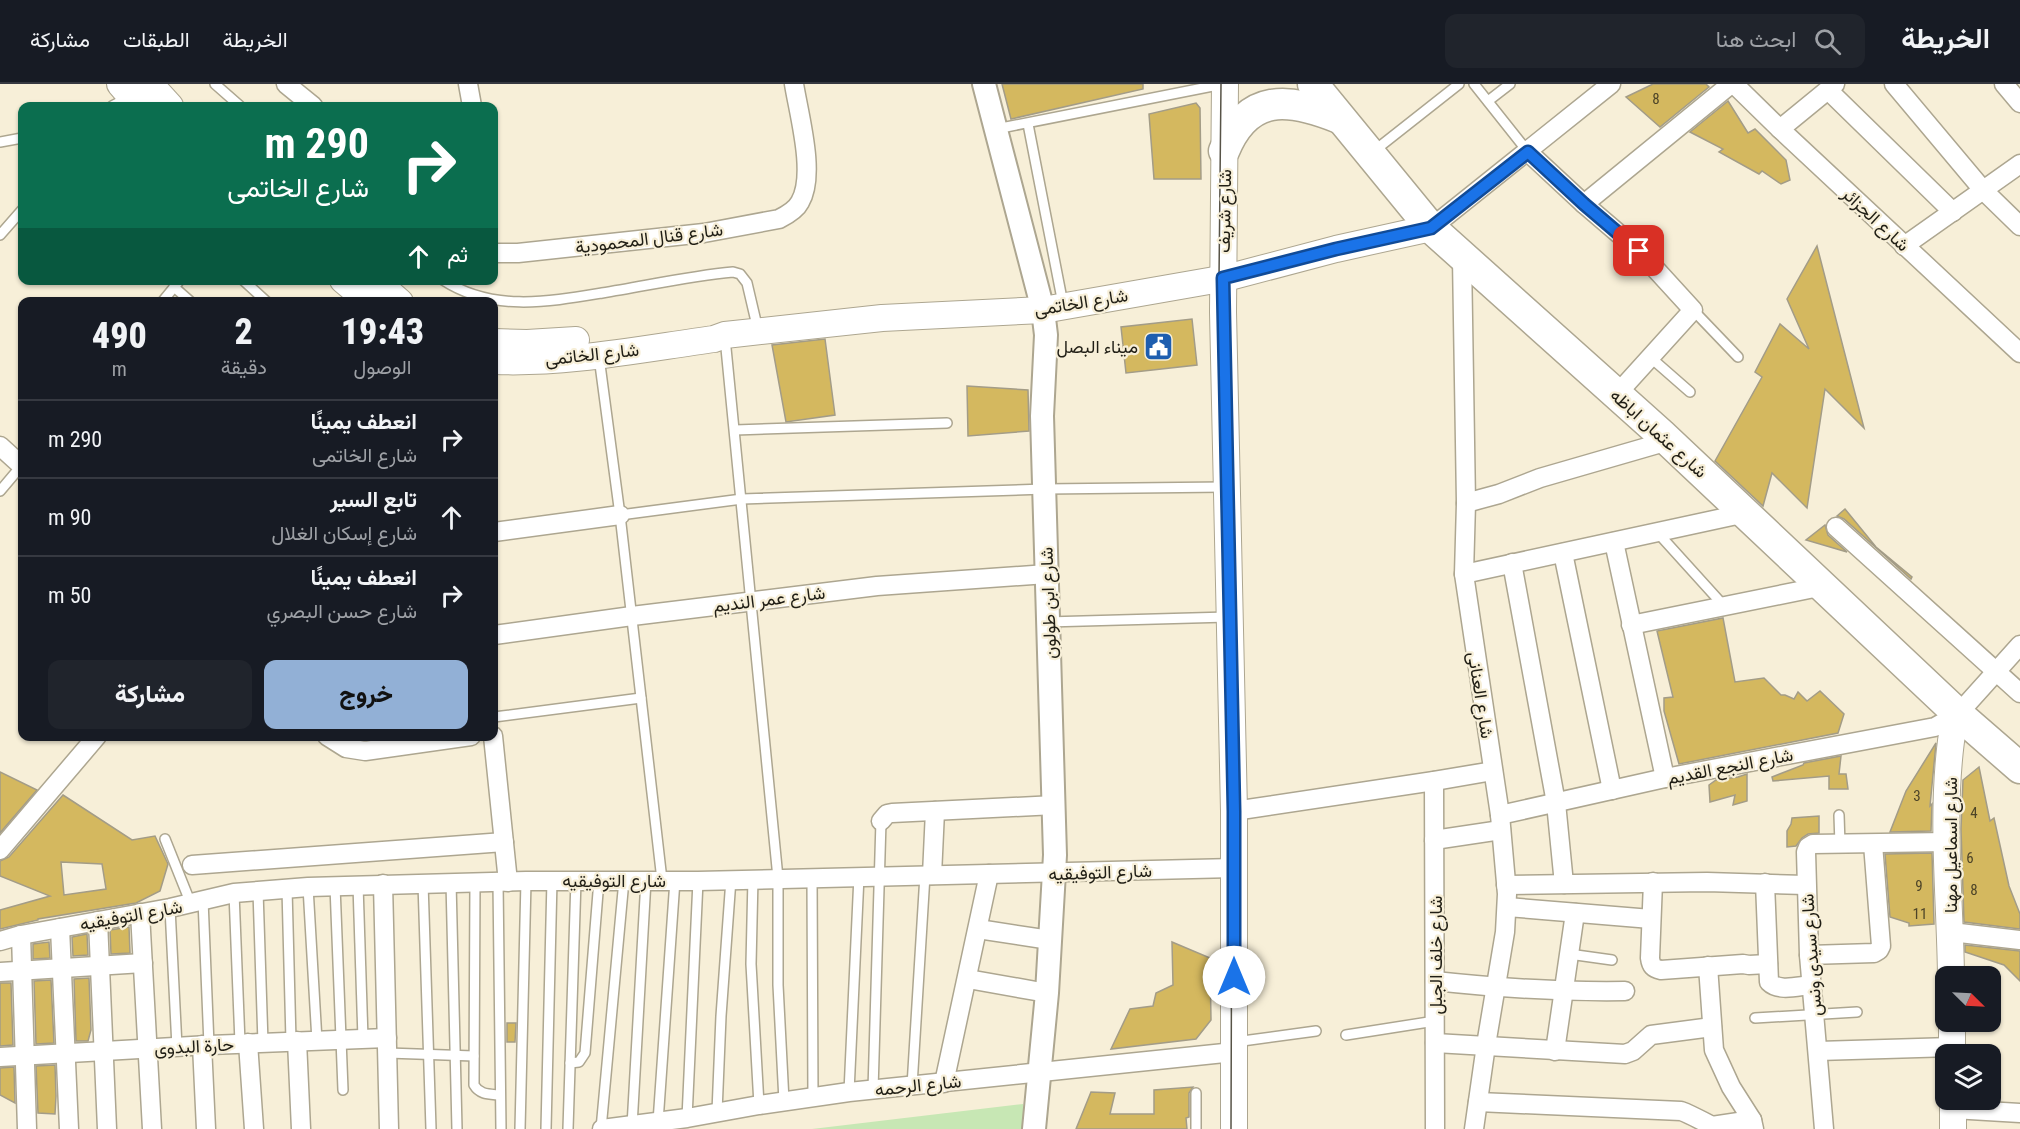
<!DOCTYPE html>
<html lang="ar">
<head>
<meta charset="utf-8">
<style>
	body { margin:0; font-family:"Roboto Condensed",Vazirmatn,sans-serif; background:#20242c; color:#f1f3f6; direction:rtl; height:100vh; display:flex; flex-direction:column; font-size:22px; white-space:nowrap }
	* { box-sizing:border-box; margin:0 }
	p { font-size:20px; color:#9ea1a6 }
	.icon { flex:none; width:33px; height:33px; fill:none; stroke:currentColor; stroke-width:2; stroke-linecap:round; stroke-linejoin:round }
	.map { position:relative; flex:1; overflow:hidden; direction:ltr }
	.panel { position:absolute; left:18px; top:213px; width:480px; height:444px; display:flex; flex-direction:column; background:#171b24; border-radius:12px; box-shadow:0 2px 4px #0004; direction:rtl }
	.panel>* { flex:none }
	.hud { position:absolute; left:18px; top:18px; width:480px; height:183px; border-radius:12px; box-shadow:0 2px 4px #0004; direction:rtl; background:#0b6e4f; color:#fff; overflow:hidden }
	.needle { width:39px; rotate:114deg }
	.buttons { position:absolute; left:1935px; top:882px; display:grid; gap:12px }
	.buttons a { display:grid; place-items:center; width:66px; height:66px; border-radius:12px; background:#171b24; box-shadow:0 2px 4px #0004; font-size:30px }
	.pin { position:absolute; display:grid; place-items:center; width:51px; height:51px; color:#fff; margin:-26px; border-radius:12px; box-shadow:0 3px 9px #0006 }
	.me { position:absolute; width:66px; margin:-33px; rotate:0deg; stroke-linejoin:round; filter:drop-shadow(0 0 4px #0008) }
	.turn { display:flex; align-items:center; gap:21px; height:126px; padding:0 30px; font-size:27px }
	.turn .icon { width:78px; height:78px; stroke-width:2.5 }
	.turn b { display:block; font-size:42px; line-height:51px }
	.then { display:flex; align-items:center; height:57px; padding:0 30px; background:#0003; gap:12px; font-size:22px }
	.eta { display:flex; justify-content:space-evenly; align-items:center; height:102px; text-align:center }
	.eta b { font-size:36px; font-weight:800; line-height:42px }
	.action { display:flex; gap:12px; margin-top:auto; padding:12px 30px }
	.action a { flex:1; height:69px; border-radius:12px; background:#92b0d6; color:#111; font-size:24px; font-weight:800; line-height:69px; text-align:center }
	.action a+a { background:#20242c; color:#f1f3f6 }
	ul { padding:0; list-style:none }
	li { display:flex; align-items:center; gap:18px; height:78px; padding:0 30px; border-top:2px solid #363941 }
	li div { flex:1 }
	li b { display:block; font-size:22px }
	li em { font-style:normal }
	header { display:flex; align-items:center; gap:36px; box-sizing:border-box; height:84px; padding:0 30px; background:#171b24; border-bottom:2px solid #363941 }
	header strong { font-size:28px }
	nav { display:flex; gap:33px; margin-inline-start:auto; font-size:21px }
	.search { width:420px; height:54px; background:#20242c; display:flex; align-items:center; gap:15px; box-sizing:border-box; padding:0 21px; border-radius:12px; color:#9ea1a6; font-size:22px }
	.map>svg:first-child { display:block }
</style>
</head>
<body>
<header>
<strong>الخريطة</strong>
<div class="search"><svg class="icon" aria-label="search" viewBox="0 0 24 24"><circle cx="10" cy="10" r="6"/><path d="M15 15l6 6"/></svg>ابحث هنا</div>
<nav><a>الخريطة</a><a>الطبقات</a><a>مشاركة</a></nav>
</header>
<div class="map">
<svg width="2020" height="1045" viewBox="0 0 2020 1045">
	<rect width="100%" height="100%" fill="#f7efd8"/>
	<polygon fill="#c7e7b4" points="1023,1020 1023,1045 812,1045"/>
	<g fill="#d4b85f" stroke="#a39c87" stroke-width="1.5" fill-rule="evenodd">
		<polygon points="1002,0 1143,0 1143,5 1011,35"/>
		<polygon points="1653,0 1706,0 1709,3 1660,43 1626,13"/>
		<polygon points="1728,17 1748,49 1755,45 1786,76 1790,96 1781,100 1762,87 1759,90 1719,68 1723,65 1690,48"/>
		<polygon points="1196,19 1200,24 1201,95 1154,95 1149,30"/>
		<polygon points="1817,162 1864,344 1825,305 1807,424 1772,389 1763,422 1715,377 1762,293 1755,288 1780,240 1809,265 1787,215"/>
		<polygon points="1192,235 1197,281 1126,289 1121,243"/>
		<polygon points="825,255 835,331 786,338 772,261"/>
		<polygon points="967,302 1028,306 1029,347 968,352"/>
		<polygon points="1845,425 1876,463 1912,493 1911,495 1844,435 1837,432"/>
		<polygon points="1825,441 1828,451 1847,468 1806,456"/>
		<polygon points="1723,534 1735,598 1764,594 1781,611 1785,611 1794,615 1798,608 1807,617 1820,607 1844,630 1838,649 1679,680 1664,627 1664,614 1673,613 1657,547"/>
		<polygon points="1936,659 1930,722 1932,720 1931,747 1890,748 1906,707"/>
		<polygon points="1841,672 1839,690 1846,690 1848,705 1829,705 1829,692 1773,697 1772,693 1803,681 1804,679"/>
		<polygon points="1979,683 1990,737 1994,734 2009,802 2020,830 2020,845 1964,838 1961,745 1963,696"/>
		<polygon points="0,688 37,706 0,749"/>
		<polygon points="1747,690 1747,717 1733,721 1735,711 1710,718 1709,701 1716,696 1738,693"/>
		<path d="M 63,711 L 132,756 L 155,752 L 168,780 L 160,807 L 136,819 L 38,835 L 38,836 L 0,845 L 0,826 L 50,812 L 0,792 L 0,777 L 9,773 ZM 61,778 L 102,780 L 106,805 L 64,811 Z"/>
		<polygon points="1819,732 1819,749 1808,750 1802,754 1796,762 1787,763 1787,747 1791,740 1792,734"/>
		<polygon points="1932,769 1934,840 1909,842 1909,839 1890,833 1885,770"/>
		<polygon points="129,843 130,869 111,870 110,846"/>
		<polygon points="87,850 88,871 73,872 72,853"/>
		<polygon points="49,858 50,874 33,875 33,860"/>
		<polygon points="1172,858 1210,874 1211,936 1196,955 1111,965 1130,925 1153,922 1156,909 1173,901"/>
		<polygon points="1965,861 2020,867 2020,897 2004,881 1965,868"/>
		<polygon points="89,894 91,946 88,957 76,957 74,895"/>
		<polygon points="51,896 54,959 36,960 34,897"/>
		<polygon points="0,899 11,899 13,961 0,962"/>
		<polygon points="507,939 516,939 515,958 507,958"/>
		<polygon points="55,981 56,1012 55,1030 38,1029 36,982"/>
		<polygon points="14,983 15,1019 0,1011 0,984"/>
		<polygon points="1193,1003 1189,1009 1189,1033 1186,1034 1187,1045 1076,1045 1091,1008 1115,1009 1110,1030 1154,1030 1154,1006"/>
	</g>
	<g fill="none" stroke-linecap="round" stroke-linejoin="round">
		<defs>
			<g id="service">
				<polyline points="215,0 240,22"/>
				<polyline points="1474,0 1528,68"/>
				<polyline points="1488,17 1510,0"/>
				<polyline points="112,22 129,13"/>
				<polyline points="1028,40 1063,220"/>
				<polyline points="996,45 1223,0"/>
				<polyline points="0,58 22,54"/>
				<polyline points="1374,67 1459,0"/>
				<polyline points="0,151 22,126"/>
				<polyline points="243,196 267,218"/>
				<path d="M 443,196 C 492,228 548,218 602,209 C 646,202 689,192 733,188 L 740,190 L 747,199 L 758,246"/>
				<polyline points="174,203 191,218"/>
				<polyline points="162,218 180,196"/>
				<polyline points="1693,226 1738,273"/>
				<polyline points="725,254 778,794 778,901 784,1017"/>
				<polyline points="599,273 620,431 662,796"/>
				<polyline points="1650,273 1690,308"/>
				<polyline points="735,346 947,339"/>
				<polyline points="0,407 22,381"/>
				<polyline points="620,431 742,415 1045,405 1225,403"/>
				<polyline points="1657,448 1724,522"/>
				<polyline points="1047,538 1228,533"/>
				<polyline points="494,633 641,614"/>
				<polyline points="1839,731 1840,761"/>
				<polyline points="165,755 191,820"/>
				<polyline points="812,793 813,1013"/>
				<polyline points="753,794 751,880 759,1021"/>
				<polyline points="451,798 457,1045"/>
				<path d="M 475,798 L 474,1001 C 480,1011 489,1010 500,1011"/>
				<polyline points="498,798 501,1045"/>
				<polyline points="423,799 431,1045"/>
				<polyline points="358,801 363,955"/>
				<polyline points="335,802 343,1006"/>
				<polyline points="308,803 317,957"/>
				<polyline points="287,805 291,957"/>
				<polyline points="258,807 263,959"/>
				<polyline points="234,809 240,959"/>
				<polyline points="203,816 209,961"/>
				<polyline points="170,824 177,963"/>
				<polyline points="1569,870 1612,876"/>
				<polyline points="1755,934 1857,928"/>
				<polyline points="1346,951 1435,937"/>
				<polyline points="1235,958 1316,947"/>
				<polyline points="388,969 474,972"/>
				<polyline points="570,979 579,978 585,969 599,796"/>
				<polyline points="912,1002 925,791"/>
				<polyline points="873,1006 881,737"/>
				<polyline points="849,1008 859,792"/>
				<polyline points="717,1028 721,932 731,795"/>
				<polyline points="687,1034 698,797"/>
				<polyline points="658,1038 675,796"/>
				<polyline points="632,1042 646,796"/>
				<polyline points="520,1045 526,797"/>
				<polyline points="546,1045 552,796"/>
				<polyline points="568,1045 576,796"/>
				<polyline points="601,1045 624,796"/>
				<polyline points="1196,1045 1196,1009"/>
			</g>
			<g id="minor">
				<polyline points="286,0 313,22"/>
				<polyline points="468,0 472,22"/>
				<polyline points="1734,0 1780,45 2020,269"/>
				<polyline points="1894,0 1983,106 2020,142"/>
				<polyline points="2004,0 2020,19"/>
				<polyline points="1828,6 1953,128"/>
				<polyline points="1780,45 1835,0"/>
				<polyline points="1528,68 1584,120 1639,167 1693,226 1617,310"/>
				<polyline points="1584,120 1731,0"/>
				<polyline points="1431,144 1611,0"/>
				<polyline points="1904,162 2020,80"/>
				<path d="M 494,169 L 518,169 L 704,149 L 779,135 C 787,131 796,126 800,118 C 816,91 799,31 794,0"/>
				<polyline points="1462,174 1466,419 1464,490 1500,731 1507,810 1505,848 1486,961 1474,1045"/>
				<polyline points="0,362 22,382"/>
				<polyline points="1466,419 1499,410 1540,394 1668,357"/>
				<polyline points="1836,443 2020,609"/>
				<polyline points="494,448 620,431"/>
				<polyline points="1614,458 1665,694"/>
				<polyline points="1563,469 1612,706"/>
				<polyline points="1512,479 1556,719 1564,800"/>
				<polyline points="1464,490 1746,429"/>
				<polyline points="1631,541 1824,502"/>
				<polyline points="494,551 632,532 877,502 1047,490"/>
				<polyline points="327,652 346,664 365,667 471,652"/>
				<polyline points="493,652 508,798"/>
				<polyline points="1434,697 1435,1045"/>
				<polyline points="1234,727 1434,697 1493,687"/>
				<polyline points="1500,731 1665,694 1935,643 1958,630 2020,561"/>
				<polyline points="881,737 887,730 892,729 1055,721"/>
				<polyline points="1434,756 1501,746"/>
				<polyline points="0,766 97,652"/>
				<polyline points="192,781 504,758"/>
				<polyline points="932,791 935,727"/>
				<path d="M 1653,798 L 1650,874 C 1651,882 1653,884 1661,886 L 1743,880 L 1749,881 L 1768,880"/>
				<path d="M 1765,799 L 1769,898 C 1779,908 1798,902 1812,901"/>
				<polyline points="383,800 389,1045"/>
				<polyline points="1506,801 1707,798 1805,801"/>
				<polyline points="1507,823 1651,835"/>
				<polyline points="140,829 152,1045"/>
				<polyline points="98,837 107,1045"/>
				<polyline points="60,844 69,1045"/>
				<polyline points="978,845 1050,856"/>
				<polyline points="1951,848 2020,856"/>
				<polyline points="21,851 27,1045"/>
				<polyline points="0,857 21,851 170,824 234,809 308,803 526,797 698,797 1234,784"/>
				<polyline points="1809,871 1874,869 1879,866 1881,862 1873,760"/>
				<polyline points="1708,882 1714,966 1731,1003 1752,1036 1754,1045"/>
				<polyline points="0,888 143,879"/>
				<polyline points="968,895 1047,909"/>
				<path d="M 1435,897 C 1499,904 1561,908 1625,907"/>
				<polyline points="297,957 301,1045"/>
				<polyline points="248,959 254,1045"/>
				<polyline points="1435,959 1625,970 1633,967 1651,951 1712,943"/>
				<polyline points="202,961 206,1045"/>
				<polyline points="1555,967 1575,829"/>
				<polyline points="1818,967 1952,963"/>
				<polyline points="0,973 209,961 387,954"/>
				<polyline points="944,999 989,790"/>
				<path d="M 1478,1018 L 1681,1027 C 1692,1031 1702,1037 1712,1042 L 1752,1036"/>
				<polyline points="1953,1025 2020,1029"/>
				<polyline points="602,1045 687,1034 759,1021 849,1008 1234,968"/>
				<polyline points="1824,1045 1809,871 1806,768 1808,763 1813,760 1947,758"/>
			</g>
			<polyline id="tertiary" points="984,0 1043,226 1046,251 1042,332 1055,771 1047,909 1034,1045"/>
			<g id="secondary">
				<polyline points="120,0 139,22"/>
				<polyline points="150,0 170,22"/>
				<polyline points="1225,0 1223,228 1234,727 1234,1045"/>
				<polyline points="343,196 369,218"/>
				<polyline points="375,196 400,218"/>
				<polyline points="494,258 527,259 576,256"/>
				<path d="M 494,277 C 567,280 641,265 714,255 L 725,251 L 882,234 L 1043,226 L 1226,194 L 1336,165 L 1431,144"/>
				<path d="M 1951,892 C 1950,814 1941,735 1951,657 C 1952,648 1956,639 1958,630"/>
				<polyline points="1952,938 1952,970"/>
				<polyline points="1953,1016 1953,1045"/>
			</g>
			<g id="primary">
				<polyline points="1313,0 1431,144 1661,350 1958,630 2020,684"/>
				<path d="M 1224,67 C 1248,8 1289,14 1339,34"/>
			</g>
		</defs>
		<use href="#service" stroke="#ada690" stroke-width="12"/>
		<use href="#minor" stroke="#ada690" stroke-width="21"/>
		<use href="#tertiary" stroke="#ada690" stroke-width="26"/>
		<use href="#secondary" stroke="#ada690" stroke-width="28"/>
		<use href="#primary" stroke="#ada690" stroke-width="33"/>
		<use href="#service" stroke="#fff" stroke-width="9"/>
		<use href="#minor" stroke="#fff" stroke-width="18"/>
		<use href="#tertiary" stroke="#fff" stroke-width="22"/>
		<use href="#secondary" stroke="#fff" stroke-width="26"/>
		<use href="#primary" stroke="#fff" stroke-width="30"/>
		<polyline stroke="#575347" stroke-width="1.5" points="1221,0 1219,195 1232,727 1231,1045"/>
	</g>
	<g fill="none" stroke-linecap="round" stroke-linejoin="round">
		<defs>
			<polyline id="route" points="1234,893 1234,727 1223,194 1336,165 1431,144 1528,68 1584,120 1639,167"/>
		</defs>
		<use href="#route" stroke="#114b97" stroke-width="15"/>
		<use href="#route" stroke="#1a73e8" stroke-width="10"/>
	</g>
	<defs>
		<symbol id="civic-square" viewBox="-11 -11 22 22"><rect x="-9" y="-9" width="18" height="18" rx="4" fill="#1e5eaf" stroke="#f7efd8"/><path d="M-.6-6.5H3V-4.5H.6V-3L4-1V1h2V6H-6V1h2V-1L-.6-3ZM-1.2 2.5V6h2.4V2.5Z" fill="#fff"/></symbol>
	</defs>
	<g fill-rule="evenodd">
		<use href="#civic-square" x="1142" y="246" width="33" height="33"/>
	</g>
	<g text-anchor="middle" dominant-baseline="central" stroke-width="4.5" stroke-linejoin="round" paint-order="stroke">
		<g font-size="15" fill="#4d4428">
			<text x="1656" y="15">8</text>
			<text x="1917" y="712">3</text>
			<text x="1974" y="729">4</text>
			<text x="1970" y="774">6</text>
			<text x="1919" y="802">9</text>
			<text x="1974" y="806">8</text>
			<text x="1920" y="830">11</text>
		</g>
		<g font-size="18" fill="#201e15" stroke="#f7efd8">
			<text transform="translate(1224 127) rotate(-89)">شارع شريف</text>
			<text transform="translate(1876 135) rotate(43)">شارع الجزائر</text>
			<text transform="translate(649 154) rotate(-7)">شارع قنال المحمودية</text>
			<text transform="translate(1081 218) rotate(-9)">شارع الخاتمى</text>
			<text transform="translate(592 270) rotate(-6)">شارع الخاتمى</text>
			<text transform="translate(1659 349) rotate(42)">شارع عثمان اباظه</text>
			<text transform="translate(769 515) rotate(-7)">شارع عمر النديم</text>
			<text transform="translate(1048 519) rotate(-92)">شارع ابن طولون</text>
			<text transform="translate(1481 611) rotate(81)">شارع العنانى</text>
			<text transform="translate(1730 682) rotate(-11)">شارع النجع القديم</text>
			<text transform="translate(1950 761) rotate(-90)">شارع اسماعيل مهنا</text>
			<text transform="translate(1100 788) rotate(-2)">شارع التوفيقيه</text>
			<text x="614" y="796">شارع التوفيقيه</text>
			<text transform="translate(131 831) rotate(-10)">شارع التوفيقيه</text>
			<text transform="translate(1435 871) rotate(-90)">شارع خلف الجبل</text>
			<text transform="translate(1811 871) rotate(-94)">شارع سيدى ونس</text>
			<text transform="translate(194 962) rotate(-3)">حارة البدوى</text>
			<text transform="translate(918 1001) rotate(-6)">شارع الرحمه</text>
		</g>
		<g font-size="18" fill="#201e15" stroke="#f7efd8" text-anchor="end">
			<text x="1138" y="262">ميناء البصل</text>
		</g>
	</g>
</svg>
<div class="buttons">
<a><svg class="needle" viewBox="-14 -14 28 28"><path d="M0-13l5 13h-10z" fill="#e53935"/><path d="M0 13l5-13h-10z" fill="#9ea1a6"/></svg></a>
<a><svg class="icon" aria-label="layers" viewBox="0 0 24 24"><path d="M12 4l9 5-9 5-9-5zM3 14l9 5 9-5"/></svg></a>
</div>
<div class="pin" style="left:1639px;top:167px;background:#d93025"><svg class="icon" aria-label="arrive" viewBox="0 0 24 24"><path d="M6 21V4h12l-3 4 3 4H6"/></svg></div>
<svg class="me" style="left:1234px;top:893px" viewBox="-20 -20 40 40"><circle r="19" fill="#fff"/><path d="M0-13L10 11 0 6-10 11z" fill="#1a73e8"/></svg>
<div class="hud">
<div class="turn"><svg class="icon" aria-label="right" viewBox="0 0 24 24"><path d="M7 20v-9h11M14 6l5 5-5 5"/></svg><div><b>290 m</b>شارع الخاتمى</div></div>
<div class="then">ثم<svg class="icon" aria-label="ahead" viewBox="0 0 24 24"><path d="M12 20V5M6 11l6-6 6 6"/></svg></div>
</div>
<section class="panel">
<div class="eta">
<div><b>19:43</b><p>الوصول</p></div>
<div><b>2</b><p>دقيقة</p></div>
<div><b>490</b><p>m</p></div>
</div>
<ul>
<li><svg class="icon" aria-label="right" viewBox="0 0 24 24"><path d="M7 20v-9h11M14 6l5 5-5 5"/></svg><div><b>انعطف يمينًا</b><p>شارع الخاتمى</p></div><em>290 m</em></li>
<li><svg class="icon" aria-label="ahead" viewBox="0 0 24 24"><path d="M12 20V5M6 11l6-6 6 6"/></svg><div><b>تابع السير</b><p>شارع إسكان الغلال</p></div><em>90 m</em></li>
<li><svg class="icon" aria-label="right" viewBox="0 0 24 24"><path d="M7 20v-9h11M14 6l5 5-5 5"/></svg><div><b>انعطف يمينًا</b><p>شارع حسن البصري</p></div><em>50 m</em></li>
</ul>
<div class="action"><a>خروج</a><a>مشاركة</a></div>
</section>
</div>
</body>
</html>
